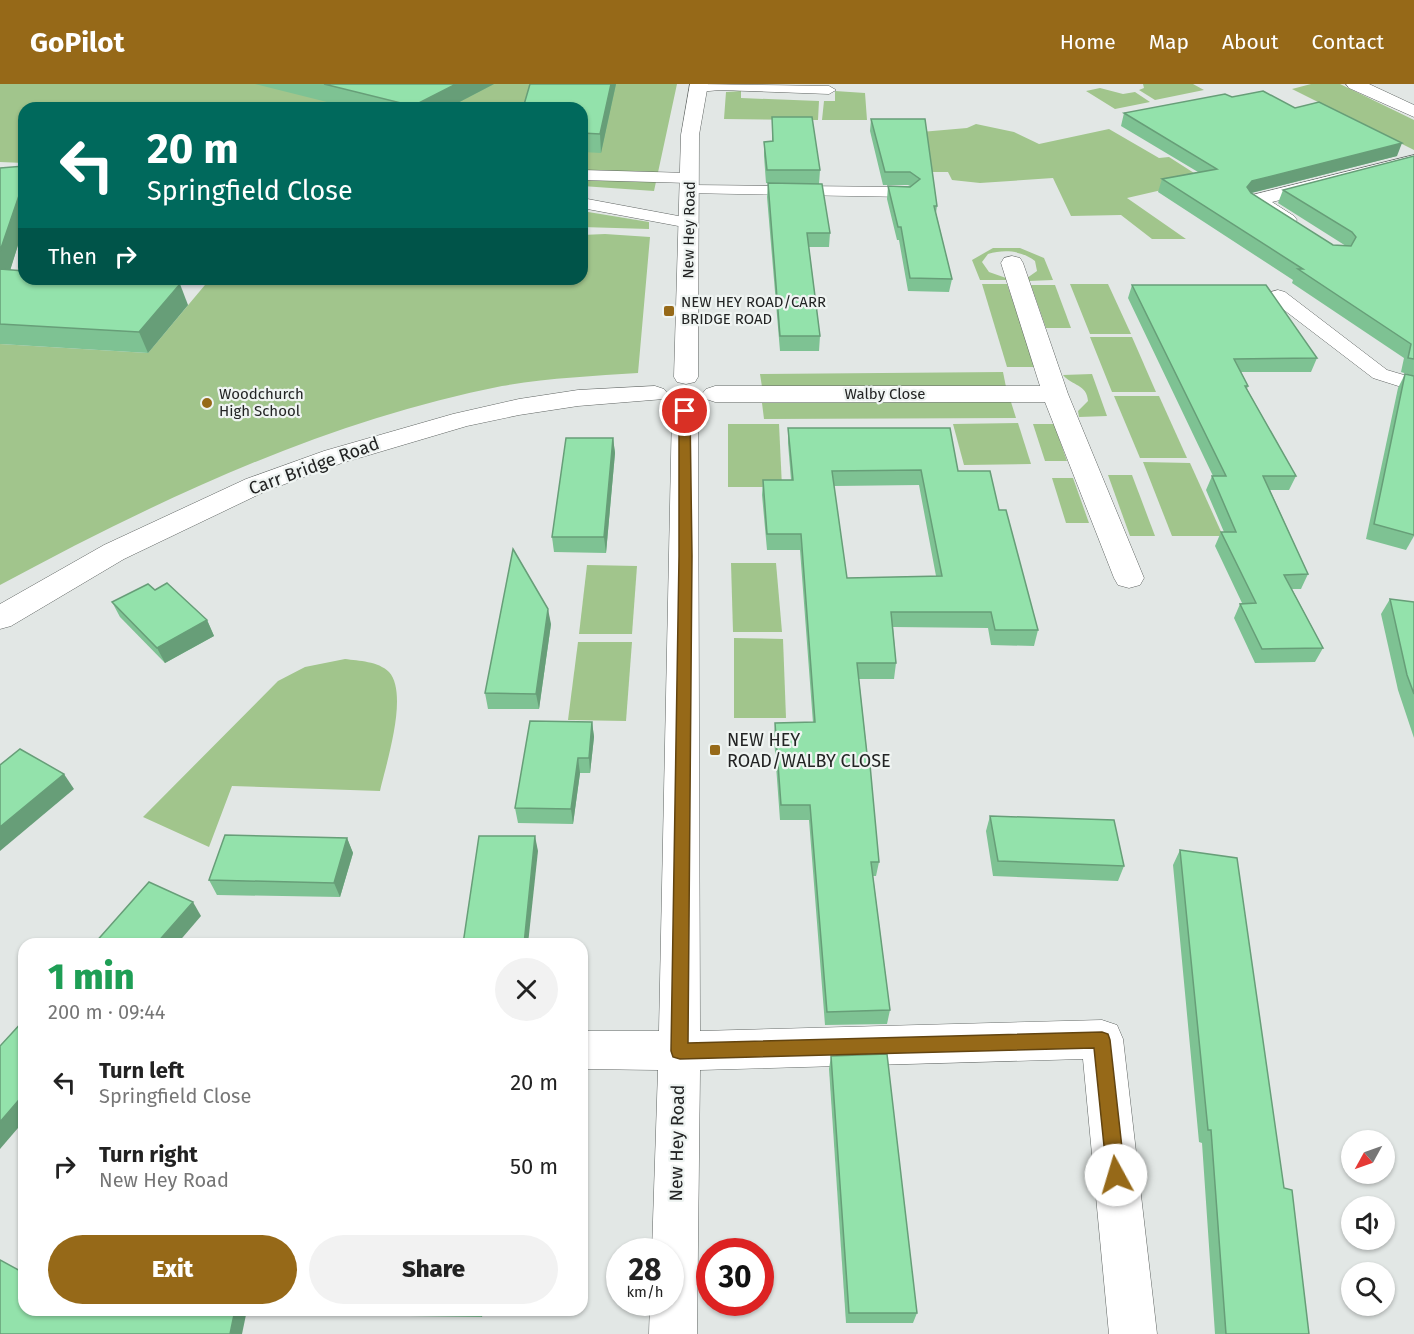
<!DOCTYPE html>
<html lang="en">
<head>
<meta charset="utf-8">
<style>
	body { margin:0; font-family:"Fira Sans",sans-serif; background:#f2f2f2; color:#222; height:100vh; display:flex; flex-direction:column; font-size:22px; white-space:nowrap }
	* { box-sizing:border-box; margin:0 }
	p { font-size:20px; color:#767676 }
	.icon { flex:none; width:33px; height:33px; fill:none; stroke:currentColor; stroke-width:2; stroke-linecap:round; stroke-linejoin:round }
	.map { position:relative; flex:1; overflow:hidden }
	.drawer { position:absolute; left:18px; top:854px; width:570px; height:378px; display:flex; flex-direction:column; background:#fff; border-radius:18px; box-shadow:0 2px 4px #0004 }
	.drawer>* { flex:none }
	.guide { position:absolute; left:18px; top:18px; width:570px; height:183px; border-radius:18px; box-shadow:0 2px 4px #0004; background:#00695c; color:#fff; overflow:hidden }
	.needle { width:39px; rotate:230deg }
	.fabs { position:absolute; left:1341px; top:1046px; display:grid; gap:12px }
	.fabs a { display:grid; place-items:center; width:54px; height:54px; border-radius:50%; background:#fff; box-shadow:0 2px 4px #0004; font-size:30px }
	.speed { position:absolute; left:606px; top:1154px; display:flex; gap:12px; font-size:30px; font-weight:700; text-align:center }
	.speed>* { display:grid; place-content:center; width:78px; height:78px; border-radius:50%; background:#fff; box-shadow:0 2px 4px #0004; line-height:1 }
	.speed small { font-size:15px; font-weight:400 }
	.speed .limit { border:9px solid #d22; background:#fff; color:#111 }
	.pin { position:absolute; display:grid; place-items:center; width:51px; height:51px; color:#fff; margin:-26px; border:3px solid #fff; border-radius:50%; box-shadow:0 2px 6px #0007 }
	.me { position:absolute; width:66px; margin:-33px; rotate:354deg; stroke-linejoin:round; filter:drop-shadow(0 0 4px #0008) }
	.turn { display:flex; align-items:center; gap:21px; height:126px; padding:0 30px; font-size:27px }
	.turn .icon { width:78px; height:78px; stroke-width:2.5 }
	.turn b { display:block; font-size:42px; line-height:51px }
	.then { display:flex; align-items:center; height:57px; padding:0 30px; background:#0003; gap:12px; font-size:22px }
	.round { display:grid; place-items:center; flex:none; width:63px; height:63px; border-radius:32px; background:#f2f2f2 }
	.overview { display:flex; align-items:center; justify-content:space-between; height:102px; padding:0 30px }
	h1 { font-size:36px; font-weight:800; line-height:45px; color:#1e9e55 }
	.cta { display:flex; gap:12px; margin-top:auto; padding:12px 30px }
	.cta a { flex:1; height:69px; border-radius:36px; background:#966918; color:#fff; font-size:24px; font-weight:800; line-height:69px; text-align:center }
	.cta a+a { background:#f2f2f2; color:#222 }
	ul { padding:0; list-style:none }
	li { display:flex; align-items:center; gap:18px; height:84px; padding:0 30px }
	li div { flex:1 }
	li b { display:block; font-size:22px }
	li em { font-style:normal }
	header { display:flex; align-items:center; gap:36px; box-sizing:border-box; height:84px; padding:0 30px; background:#966918; color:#fff }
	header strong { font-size:28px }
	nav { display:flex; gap:33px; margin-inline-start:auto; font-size:21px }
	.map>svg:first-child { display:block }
</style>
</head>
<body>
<header>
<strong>GoPilot</strong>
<nav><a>Home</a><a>Map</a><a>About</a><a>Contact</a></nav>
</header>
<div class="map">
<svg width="1414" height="1250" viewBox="0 0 1414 1250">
	<rect width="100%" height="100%" fill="#e2e7e5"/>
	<g fill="#a1c58c">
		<polygon points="0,0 677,0 654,107 582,102 582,24 24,24 24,79 0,78"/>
		<polygon points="1143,0 1193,0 1204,6 1155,16 1139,6 1144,4"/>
		<polygon points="1311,0 1340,0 1414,36 1414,66 1292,5"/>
		<polygon points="1100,4 1123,10 1135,8 1150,18 1115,25 1086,7"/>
		<polygon points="741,7 741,14 819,17 818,36 724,35 726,8"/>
		<polygon points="835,7 865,9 867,36 822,36 824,17 835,17"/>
		<polygon points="976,40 1014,48 1039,60 1109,45 1159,74 1169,73 1205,96 1127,114 1186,155 1152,155 1121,131 1071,132 1053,94 980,99 952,96 948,88 911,88 898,50 967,44"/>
		<polygon points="582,127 649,138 649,145 582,143"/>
		<path d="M 605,150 L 650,153 L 638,289 C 593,292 547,294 502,302 C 324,337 158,416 0,501 L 0,260 L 148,269 L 210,195 L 582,195 L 582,151 Z"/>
		<path d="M 993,164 L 1020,164 L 1044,174 L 1053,196 L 1028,197 L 1027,194 L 1037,187 L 1035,177 C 1022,167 1005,165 988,170 L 982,178 L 989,188 L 1006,194 L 1006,196 L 980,196 L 972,176 Z"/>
		<polygon points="982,200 1007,200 1035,283 1007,283"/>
		<polygon points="1070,200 1108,200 1131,250 1090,250"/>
		<polygon points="1031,201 1055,201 1071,244 1046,244"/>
		<polygon points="1090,253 1132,253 1156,308 1112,308"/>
		<polygon points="1003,288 1006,303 762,303 760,290"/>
		<path d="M 1092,290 L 1107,332 L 1079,333 L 1078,327 L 1088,317 C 1087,300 1072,302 1063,291 Z"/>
		<polygon points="1114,312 1159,312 1187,374 1140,374"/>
		<polygon points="1011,318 1016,334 764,335 762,319"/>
		<polygon points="1018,339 1031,380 964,381 953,340"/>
		<polygon points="728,340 779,340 782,403 728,403"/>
		<polygon points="1033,340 1054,340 1067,377 1045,377"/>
		<polygon points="1143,378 1190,379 1223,452 1172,452"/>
		<polygon points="1108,391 1132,391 1155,452 1130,452"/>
		<polygon points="1052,394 1073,394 1089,439 1066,439"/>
		<polygon points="731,479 776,479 782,548 733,548"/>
		<polygon points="587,481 637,482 632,550 579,550"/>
		<polygon points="734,554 783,555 786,634 734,634"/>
		<polygon points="578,558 632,558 626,637 568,636"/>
		<path d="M 345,575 C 359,577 378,577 389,588 C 409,610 386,680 380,707 L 232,702 L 209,763 L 143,733 L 278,597 L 305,583 Z"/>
	</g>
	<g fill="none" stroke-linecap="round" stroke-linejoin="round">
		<defs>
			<g id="service">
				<polygon points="697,0 829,2 836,6 829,10 720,6 698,8 691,4"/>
				<polygon points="582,86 689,89 697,94 689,99 582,96"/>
				<polygon points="689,101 908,103 916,108 908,113 683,109 681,106"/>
				<polygon points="582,114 689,134 695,135 698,139 695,143 689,144 582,124"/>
				<polygon points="1278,206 1285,208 1387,286 1414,294 1414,307 1373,294 1271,216 1269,212 1271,208"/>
			</g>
			<g id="minor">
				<polygon points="690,0 708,0 699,51 698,293 695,298 686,300 677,298 674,293 681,51"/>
				<polygon points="1346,0 1369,0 1414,21 1414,33 1349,4"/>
				<path d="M 1414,71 L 1414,83 L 1272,118 L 1294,132 L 1297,136 L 1294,140 C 1278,145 1262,129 1248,120 L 1245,116 L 1248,112 Z"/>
				<polygon points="1012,172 1020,174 1023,179 1068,310 1144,494 1140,501 1129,504 1118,501 1114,494 1045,318 715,318 706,315 702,310 706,305 715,302 1040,302 1001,179 1004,174"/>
				<polygon points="655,302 664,305 668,310 664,315 578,322 519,331 467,342 342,379 266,407 124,475 11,542 0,545 0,520 104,461 246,395 324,367 453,330 519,315 578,306"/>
				<polygon points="685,319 694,322 698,327 700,947 1102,936 1117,941 1123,955 1157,1250 1109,1250 1083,975 700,986 697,1250 649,1250 650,1218 670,1218 670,1167 652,1167 658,986 582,985 582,947 659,947 672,327 676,322"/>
			</g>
		</defs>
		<use href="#service" stroke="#606563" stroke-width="1"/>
		<use href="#minor" stroke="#606563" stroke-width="1"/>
		<use href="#service" fill="#fff" fill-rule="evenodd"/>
		<use href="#minor" fill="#fff" fill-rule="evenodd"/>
	</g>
	<g fill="#7ec293" fill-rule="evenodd">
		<polygon points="255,0 494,0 448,24 351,24"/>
		<polygon points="530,0 616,0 601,69 582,68 582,24"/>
		<polygon points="1232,13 1295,24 1397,72 1251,109 1333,161 1346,162 1278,119 1283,106 1414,72 1414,292 1401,288 1404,274 1292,199 1293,196 1158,108 1162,95 1198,88 1121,42 1124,29"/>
		<polygon points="772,33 820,86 819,100 830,149 829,163 809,163 820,252 819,267 780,267 767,113 768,99 766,99 764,72 764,58 772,57"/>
		<polygon points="871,35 925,35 937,122 936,129 952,195 949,208 908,207 899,156 897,156 887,115 888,102 910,102 908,101 883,101 870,47"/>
		<polygon points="24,82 24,142 10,186 188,221 148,269 0,260 0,84"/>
		<polygon points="1132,201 1317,274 1311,288 1241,288 1248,302 1247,305 1296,392 1289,406 1270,406 1308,490 1301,505 1292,505 1323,564 1315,578 1255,579 1234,534 1240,520 1242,519 1215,462 1221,448 1224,448 1206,406 1212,392 1213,392 1128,214"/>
		<polygon points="1405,290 1414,292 1414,452 1406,466 1366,455 1398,304"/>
		<path d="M 788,344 L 958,387 L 999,426 L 1038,546 L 1034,562 L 991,561 L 988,544 L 893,543 L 896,579 L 894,595 L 859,595 L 879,778 L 876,792 L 873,792 L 890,926 L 887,940 L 825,941 L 809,736 L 780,736 L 774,654 L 775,639 L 813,639 L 800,466 L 767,466 L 762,411 L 763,396 L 791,396 L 788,359 ZM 919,401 L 936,492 L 847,494 L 834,402 Z"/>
		<polygon points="613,354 615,369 606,469 554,468 552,453"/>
		<polygon points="155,506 207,536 214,552 165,579 120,533 112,518"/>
		<polygon points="1390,515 1414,518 1414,654 1398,606 1381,530"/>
		<polygon points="551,540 539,625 488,625 485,609"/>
		<polygon points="592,638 594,653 590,689 580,689 573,740 518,739 515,724"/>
		<polygon points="990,732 1124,782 1118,797 993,792 986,747"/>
		<polygon points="347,754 353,769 340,813 217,811 209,796"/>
		<polygon points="1180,766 1284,1104 1309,1250 1215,1250 1202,1059 1199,1058 1173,781"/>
		<polygon points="831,972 917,1229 913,1239 846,1239 829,985"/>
		<polygon points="406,1226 483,1226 482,1233 410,1232"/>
	</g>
	<g fill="#679e78">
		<polygon points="456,0 494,0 448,24 414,24 413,22"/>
		<polygon points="611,0 616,0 601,69 600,50"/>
		<polygon points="1402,59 1397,72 1247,110 1247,103 1252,97"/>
		<polygon points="24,97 24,142 4,206 0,198 0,167"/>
		<polygon points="180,200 188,221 148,269 139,248"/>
		<polygon points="613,354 615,369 606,469 604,453"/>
		<polygon points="548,525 551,540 539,625 536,610"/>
		<polygon points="207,536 214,552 165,579 157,564"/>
		<polygon points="592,638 594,653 590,689 589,674"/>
		<polygon points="578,674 580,689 573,740 571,725"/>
		<polygon points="64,690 74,705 0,767 0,743"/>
		<polygon points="535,752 538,767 528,860 524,860"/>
		<polygon points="347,754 353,769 340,813 334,799"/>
		<polygon points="193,818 201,832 177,860 156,860"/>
		<polygon points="24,1010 24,1037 0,1065 0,1038"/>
		<polygon points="235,1226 247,1226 242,1250 230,1250"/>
		<polygon points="479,1226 483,1226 482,1233"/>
	</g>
	<g fill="#93e2ab" stroke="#679e78" stroke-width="1.5" fill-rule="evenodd">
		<polygon points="324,0 456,0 413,22"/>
		<polygon points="530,0 611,0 600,50 582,49 582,24 523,24"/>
		<polygon points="1263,7 1295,24 1319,18 1402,59 1252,97 1247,103 1251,109 1333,161 1351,162 1356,153 1352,148 1283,106 1414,72 1414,275 1408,274 1411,260 1298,185 1303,185 1162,95 1217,85 1124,29 1225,10 1232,13"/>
		<polygon points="772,33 812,33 820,86 767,86 764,58 773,57"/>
		<polygon points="871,35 925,35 937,122 934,122 952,195 910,194 901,143 898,143 888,102 910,103 920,95 910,88 885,88"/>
		<polygon points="24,82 24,97 0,167 0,84"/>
		<polygon points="768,99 822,100 830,149 807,149 820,252 780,252"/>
		<polygon points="0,185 24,187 24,195 119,195 180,200 139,248 0,240"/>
		<polygon points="1132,201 1266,201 1317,274 1234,275 1248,302 1245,302 1296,392 1263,392 1308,490 1284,491 1323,564 1262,565 1240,520 1256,519 1221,448 1236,448 1212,392 1226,392"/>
		<polygon points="1405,290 1414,292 1414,451 1374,440"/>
		<path d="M 788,344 L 950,344 L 958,387 L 990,387 L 999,426 L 1006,426 L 1038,546 L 995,546 L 991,528 L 891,528 L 896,579 L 857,579 L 867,670 L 869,670 L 879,778 L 871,778 L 890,926 L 827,928 L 810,721 L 781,721 L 775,639 L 815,638 L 801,450 L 767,450 L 763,396 L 793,396 ZM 921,386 L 942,492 L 847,494 L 832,387 Z"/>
		<polygon points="566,354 613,354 604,453 552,453"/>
		<polygon points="513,465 548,525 536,610 485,609"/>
		<polygon points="167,499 207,536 157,564 112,518 148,500 155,506"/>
		<polygon points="1390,515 1414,518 1414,610 1407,591"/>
		<polygon points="530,637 592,638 589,674 578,674 571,725 515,724"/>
		<polygon points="20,665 64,690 0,743 0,681"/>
		<polygon points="990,732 1114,736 1124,782 998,777"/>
		<polygon points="225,751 347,754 334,799 209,796"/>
		<polygon points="479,752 535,752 524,860 463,860"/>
		<polygon points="1180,766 1237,774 1284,1104 1292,1106 1309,1250 1226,1250 1211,1046 1208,1046"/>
		<polygon points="149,798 193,818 156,860 94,860"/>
		<polygon points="24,936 24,1010 0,1038 0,962"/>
		<polygon points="887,970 917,1229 849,1229 831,972"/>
		<polygon points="0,1176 24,1189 24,1226 235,1226 230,1250 0,1250"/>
	</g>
	<polygon fill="#966918" stroke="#624410" stroke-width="1.5" points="685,324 690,327 692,472 688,959 1102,948 1108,950 1110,956 1125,1091 1123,1098 1116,1101 1110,1098 1107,1091 1094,964 680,975 673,973 671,967 679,472 679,327"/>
	<g fill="#966918" stroke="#eff4f2" stroke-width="2">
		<rect x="663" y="221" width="12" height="12" rx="3"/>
		<circle cx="207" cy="319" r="6"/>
		<rect x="709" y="660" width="12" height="12" rx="3"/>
	</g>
	<g text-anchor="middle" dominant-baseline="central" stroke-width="4.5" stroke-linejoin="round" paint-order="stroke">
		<g font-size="15" fill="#232424" stroke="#eff4f2">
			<text transform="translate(689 146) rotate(-89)">New Hey Road</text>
			<text x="885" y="310">Walby Close</text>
		</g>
		<g font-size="15" fill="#232424" stroke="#eff4f2" text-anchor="start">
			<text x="681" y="218">NEW HEY ROAD/CARR<tspan x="681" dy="17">BRIDGE ROAD</tspan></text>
			<text x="219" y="310">Woodchurch<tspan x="219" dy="17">High School</tspan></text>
		</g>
		<g font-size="18" fill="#232424" stroke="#eff4f2">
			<text transform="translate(314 382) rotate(-20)">Carr Bridge Road</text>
			<text transform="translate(677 1059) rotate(-89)">New Hey Road</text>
		</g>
		<g font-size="18" fill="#232424" stroke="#eff4f2" text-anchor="start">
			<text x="727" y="656">NEW HEY<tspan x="727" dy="21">ROAD/WALBY CLOSE</tspan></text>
		</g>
	</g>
</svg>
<div class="fabs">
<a><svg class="needle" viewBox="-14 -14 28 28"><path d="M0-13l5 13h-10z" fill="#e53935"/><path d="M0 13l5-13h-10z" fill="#767676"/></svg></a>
<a><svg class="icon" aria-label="sound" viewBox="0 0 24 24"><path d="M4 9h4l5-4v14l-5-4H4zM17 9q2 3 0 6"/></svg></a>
<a><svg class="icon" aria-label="search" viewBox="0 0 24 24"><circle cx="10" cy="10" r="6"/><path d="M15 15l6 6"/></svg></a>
</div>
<div class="speed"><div>28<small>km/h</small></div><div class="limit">30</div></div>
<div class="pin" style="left:685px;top:327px;background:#d93025"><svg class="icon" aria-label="arrive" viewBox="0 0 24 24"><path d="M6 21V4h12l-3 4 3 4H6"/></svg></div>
<svg class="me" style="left:1116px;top:1091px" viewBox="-20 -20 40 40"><circle r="19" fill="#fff"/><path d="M0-13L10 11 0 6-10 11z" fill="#966918"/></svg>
<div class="guide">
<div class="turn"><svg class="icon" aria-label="left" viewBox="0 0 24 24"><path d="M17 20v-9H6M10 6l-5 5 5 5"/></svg><div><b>20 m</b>Springfield Close</div></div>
<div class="then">Then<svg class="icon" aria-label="right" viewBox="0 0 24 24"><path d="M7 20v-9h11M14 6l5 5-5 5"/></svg></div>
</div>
<section class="drawer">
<div class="overview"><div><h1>1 min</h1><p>200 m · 09:44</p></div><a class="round"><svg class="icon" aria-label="close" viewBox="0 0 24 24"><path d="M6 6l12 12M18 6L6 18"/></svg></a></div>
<ul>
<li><svg class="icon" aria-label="left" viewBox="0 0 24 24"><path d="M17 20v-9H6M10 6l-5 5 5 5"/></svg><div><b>Turn left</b><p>Springfield Close</p></div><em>20 m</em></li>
<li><svg class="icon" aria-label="right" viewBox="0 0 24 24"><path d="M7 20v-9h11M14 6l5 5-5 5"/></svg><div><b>Turn right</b><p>New Hey Road</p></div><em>50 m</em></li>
</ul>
<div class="cta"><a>Exit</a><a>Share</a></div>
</section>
</div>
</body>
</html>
